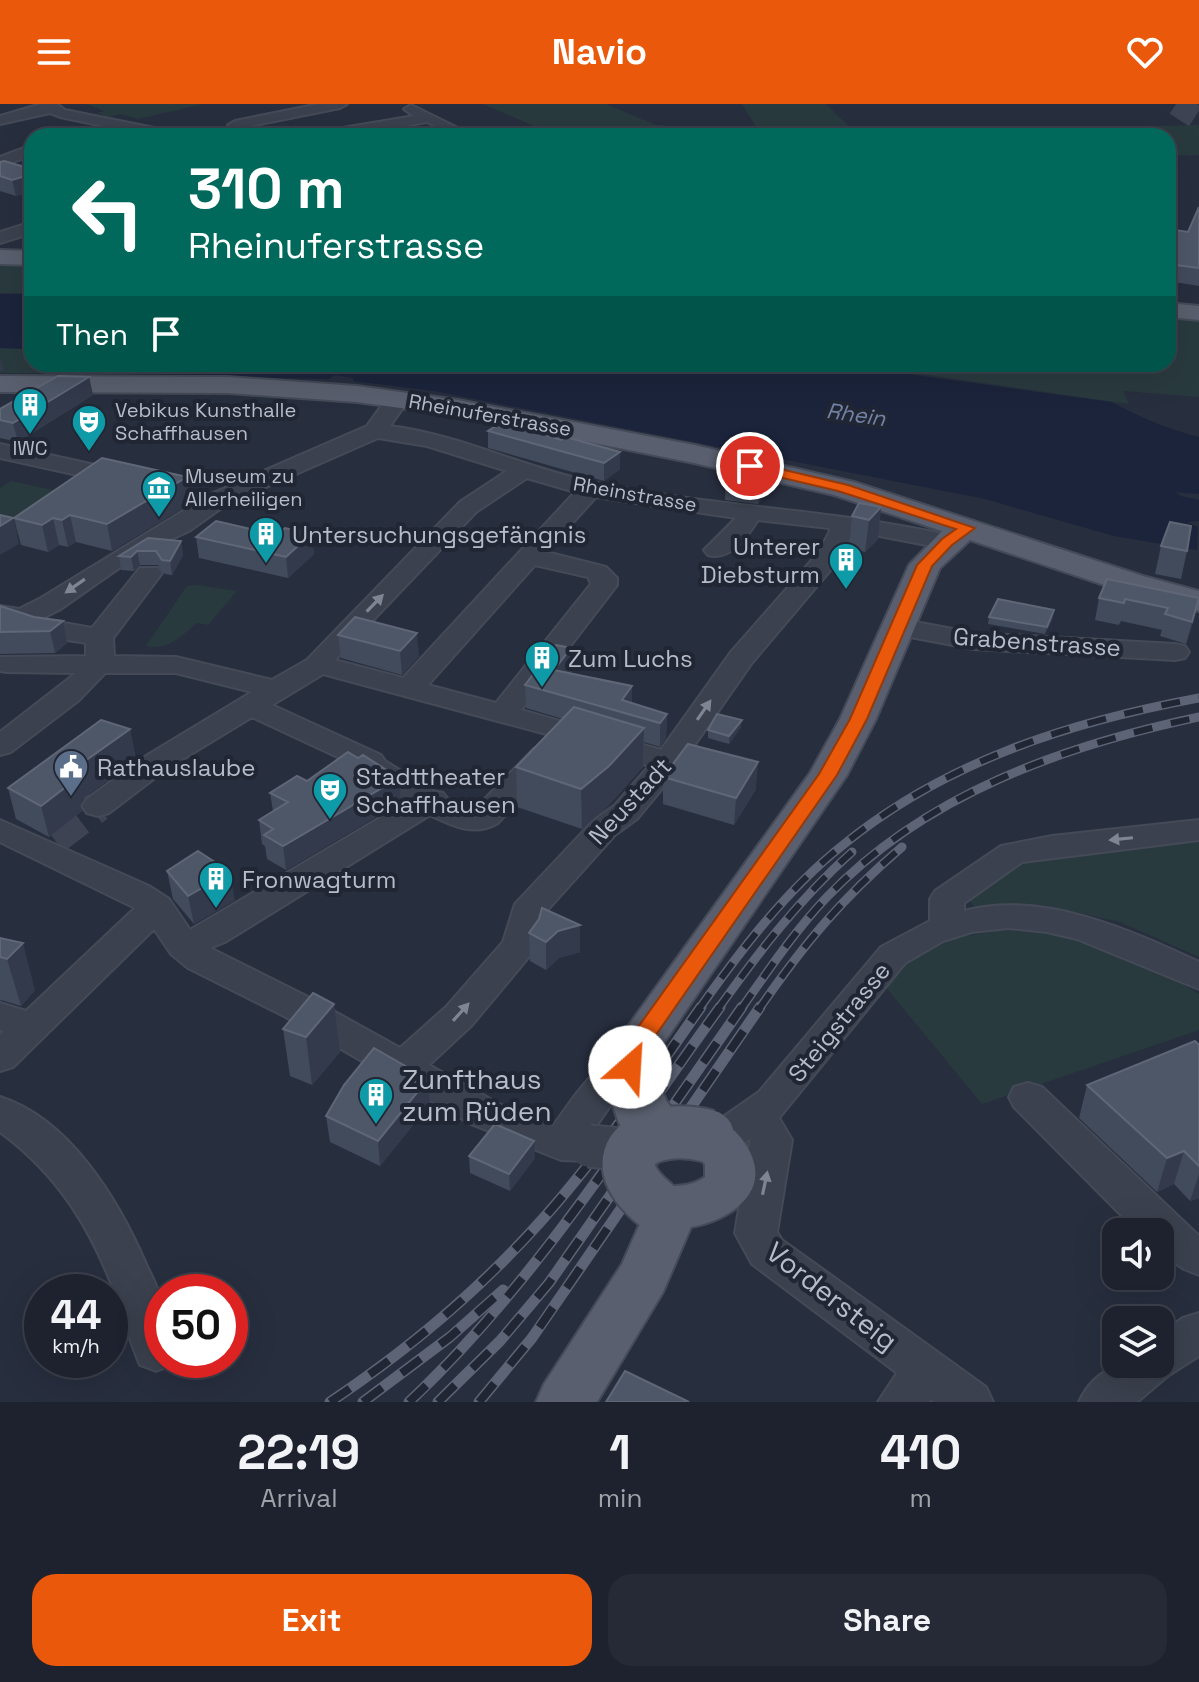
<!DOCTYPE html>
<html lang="en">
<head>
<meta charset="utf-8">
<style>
	body { margin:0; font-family:"Space Grotesk",sans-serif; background:#252a36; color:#f1f3f6; height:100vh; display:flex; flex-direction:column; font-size:30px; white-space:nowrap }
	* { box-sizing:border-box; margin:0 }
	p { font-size:26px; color:#a0a4aa }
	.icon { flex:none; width:44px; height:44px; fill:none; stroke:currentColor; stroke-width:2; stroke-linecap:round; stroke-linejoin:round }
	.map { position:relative; height:1298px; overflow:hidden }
	.sheet { display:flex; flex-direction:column; background:#1d222e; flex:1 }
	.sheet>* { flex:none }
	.hud { position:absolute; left:24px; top:24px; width:1152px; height:244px; border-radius:24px; box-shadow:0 8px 32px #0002,0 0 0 2px #3b3f4a; background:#00695c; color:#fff; overflow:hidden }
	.controls { position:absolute; left:1102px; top:1114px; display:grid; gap:16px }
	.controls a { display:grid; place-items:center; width:72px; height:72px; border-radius:16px; background:#1d222e; box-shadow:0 8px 32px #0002,0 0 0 2px #3b3f4a; font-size:40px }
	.speed { position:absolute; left:24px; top:1170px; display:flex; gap:16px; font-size:40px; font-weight:700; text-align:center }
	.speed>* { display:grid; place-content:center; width:104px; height:104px; border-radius:50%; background:#1d222e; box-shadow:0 8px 32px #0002,0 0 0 2px #3b3f4a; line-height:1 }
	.speed small { font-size:20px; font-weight:400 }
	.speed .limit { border:12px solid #d22; background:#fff; color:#111 }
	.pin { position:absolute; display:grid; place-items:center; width:68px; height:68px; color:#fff; margin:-34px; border:4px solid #fff; border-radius:50%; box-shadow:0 2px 8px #0007 }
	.me { position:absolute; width:88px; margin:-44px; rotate:26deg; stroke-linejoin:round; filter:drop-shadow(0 0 6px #0008) }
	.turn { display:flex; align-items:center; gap:28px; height:168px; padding:0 32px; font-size:36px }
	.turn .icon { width:104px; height:104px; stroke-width:2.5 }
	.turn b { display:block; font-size:56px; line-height:68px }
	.then { display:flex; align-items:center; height:76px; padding:0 32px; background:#0003; gap:16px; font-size:30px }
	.eta { display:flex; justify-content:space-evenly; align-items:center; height:136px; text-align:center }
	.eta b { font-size:48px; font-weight:600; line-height:56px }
	.cta { display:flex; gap:16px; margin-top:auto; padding:16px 32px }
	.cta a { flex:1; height:92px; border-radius:24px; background:#ea580c; color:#fff; font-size:32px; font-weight:600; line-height:92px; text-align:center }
	.cta a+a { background:#252a36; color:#f1f3f6 }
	header { display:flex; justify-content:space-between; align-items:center; height:104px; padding:0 32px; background:#ea580c; color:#fff; font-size:36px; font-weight:600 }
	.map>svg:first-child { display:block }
</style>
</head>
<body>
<header><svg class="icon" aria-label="menu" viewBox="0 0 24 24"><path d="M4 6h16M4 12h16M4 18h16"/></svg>Navio<svg class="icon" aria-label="heart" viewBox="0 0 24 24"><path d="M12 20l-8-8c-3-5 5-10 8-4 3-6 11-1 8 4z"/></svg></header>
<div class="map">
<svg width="1199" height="1298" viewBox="0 0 1199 1298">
	<rect width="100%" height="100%" fill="#272e3e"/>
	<g fill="#293a3f">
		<polygon points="87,0 203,0 138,15 121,10 109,13 97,9 104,7"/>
		<polygon points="483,0 606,0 656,21 719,26 757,24 742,0 826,0 859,32 557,32"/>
		<polygon points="1199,21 1199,51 1168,52 1168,32 1089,32 1081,24"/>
		<polygon points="0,157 32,159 32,189 0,189"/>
		<polygon points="1168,206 1199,209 1199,293 1123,287 1129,300 851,260 1168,260"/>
		<polygon points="0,244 32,245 32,260 103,260 97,270 0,269"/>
		<polygon points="11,377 80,392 22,432 0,427 0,384"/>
		<path d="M 197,481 L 237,487 L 208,521 L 197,519 C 181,532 168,547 146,542 L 187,482 Z"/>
		<polygon points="1199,733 1199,853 1120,818 1047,802 974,802 963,789 1022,753"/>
		<polygon points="1004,826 1080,833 1155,863 1199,890 1199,926 982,1000 884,881 905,856 953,834"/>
	</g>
	<g fill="#1b243b">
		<polygon points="0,190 32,190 32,245 0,244"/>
		<path d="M 103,260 L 835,260 L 1111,298 C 1140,313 1167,325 1199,333 L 1199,390 L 1175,388 L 1181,392 L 1199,396 L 1199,417 L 1187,418 L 1198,423 L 1197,446 L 1114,432 L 985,395 L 434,287 L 353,277 L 353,274 L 335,271 L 329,275 L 97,270 Z"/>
	</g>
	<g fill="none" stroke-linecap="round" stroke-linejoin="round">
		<polyline stroke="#3d4353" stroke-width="32" stroke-dasharray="32 16" stroke-linecap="butt" points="54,735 98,702"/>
		<polyline stroke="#3d4353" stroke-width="23" stroke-dasharray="23 12" stroke-linecap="butt" points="1176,0 1199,15"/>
		<defs>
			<g id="minor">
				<polygon points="41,0 57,0 65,6 174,28 181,32 152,32 60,13 50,9 0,20 0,12"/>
				<polygon points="319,0 347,0 340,4 235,25 228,21 235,17"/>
				<polygon points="411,1 474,32 455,32 427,18 346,32 312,32 319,28 414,12 404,5"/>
				<polygon points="32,41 32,51 0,63 0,53"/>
				<polygon points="32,118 32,129 0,139 0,128"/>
				<path d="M 398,289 L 409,295 L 390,322 C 461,331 524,364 593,378 C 710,403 830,405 947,431 L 956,433 L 959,438 L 956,443 L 947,445 L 854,427 L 839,456 L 751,560 L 675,669 L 637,715 L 615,731 L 543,811 L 537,841 L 532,849 L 472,921 L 429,961 L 499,1000 L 553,1022 C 574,994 603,941 643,953 L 649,963 L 643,973 L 617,992 L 592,1028 L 603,1031 L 609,1042 L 603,1053 L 589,1057 L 561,1056 L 471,1020 L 284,912 L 188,864 L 171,850 L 154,825 L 13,963 L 0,967 L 0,931 L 4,927 L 0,926 L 0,899 L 26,907 L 135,804 L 0,738 L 0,716 L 149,782 L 169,795 L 190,826 L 407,698 L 361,668 L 357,662 L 252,613 L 168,664 L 109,709 L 98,712 L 87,709 L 82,702 L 87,695 L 146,652 L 252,588 L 176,569 L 105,569 L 78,597 L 11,648 L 0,651 L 0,628 L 76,569 L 6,568 L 0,567 L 0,553 L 86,552 L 86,539 C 67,535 43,535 25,527 C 15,523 11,519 0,518 L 0,502 L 19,505 L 41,494 L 211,390 L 367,322 L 390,290 ZM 378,334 L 427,342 L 507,367 L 460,398 L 307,556 L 272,576 L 176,553 L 114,552 L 113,534 L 162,469 L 158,464 L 140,464 L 92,524 L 41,515 L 59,506 L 139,450 L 189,427 L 227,400 ZM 527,374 L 575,388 L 403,574 L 335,556 L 476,408 ZM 596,393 L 736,414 L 704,446 L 708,451 C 731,457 747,433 758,416 L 829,424 L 830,427 L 819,448 L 731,548 L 661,646 L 521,606 L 617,481 L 617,474 L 606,463 L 546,448 ZM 535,461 L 588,473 L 591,480 L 496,599 L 428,581 ZM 323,570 L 572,637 L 649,662 L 615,701 L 593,717 L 515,800 L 503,838 L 446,903 L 400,944 L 310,894 L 210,844 L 225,838 L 430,711 C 453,722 475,733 498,719 L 560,651 L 556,645 L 545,642 L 534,645 L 473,707 L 447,694 L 443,689 L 433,687 L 385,657 L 381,651 L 272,601 Z"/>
				<polygon points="0,340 131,369 135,374 131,379 123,381 0,354"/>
				<polygon points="899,515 974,529 1175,540 1185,542 1189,548 1185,554 1175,556 974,545 889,529 886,523 889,517"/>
				<path d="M 1199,716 L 1199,736 L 1022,758 L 964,799 L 964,807 C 1042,786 1130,826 1199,858 L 1199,885 L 1077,835 L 1047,828 L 1008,824 L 972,828 L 943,837 L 905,859 L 779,1014 L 792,1036 L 777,1128 L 782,1136 L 986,1283 L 993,1298 L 934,1298 L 931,1295 L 929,1298 L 878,1298 L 897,1269 L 752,1160 L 735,1129 L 751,1034 C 734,1047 724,1055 703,1049 L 697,1038 L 703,1027 L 759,988 L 881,843 L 930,817 L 930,795 L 935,787 L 1001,742 L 1052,732 Z"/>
				<polygon points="1028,979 1042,983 1199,1132 1199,1171 1184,1165 1160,1149 1160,1128 1138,1128 1014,1003 1009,993 1014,983"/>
				<path d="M 0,993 C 70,1015 119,1097 146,1160 C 152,1173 160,1187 162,1200 C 165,1218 162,1238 162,1256 L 174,1256 L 172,1261 L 156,1267 L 140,1261 C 131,1240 125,1218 118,1197 C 93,1128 60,1072 0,1028 Z"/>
				<path d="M 1199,1209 L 1199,1252 L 1169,1271 L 1137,1298 L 1079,1298 C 1097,1260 1123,1260 1160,1260 L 1160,1230 L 1183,1214 Z"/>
			</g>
			<g id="major">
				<polygon points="0,146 32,147 32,161 0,160"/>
				<polygon points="1168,199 1199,202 1199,216 1168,213"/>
				<path d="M 0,272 L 228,273 L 357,282 L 458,296 L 694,341 L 854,378 L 1143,472 L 1199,487 L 1199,507 L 1119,486 L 970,436 L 940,464 L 876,615 L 847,671 L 661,943 L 654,963 L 657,981 L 650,994 L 633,999 L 616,994 C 604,973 607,961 616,939 L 810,669 L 840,615 L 909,461 L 942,427 L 834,391 L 694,359 L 458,312 L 357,298 L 228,289 L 0,288 Z"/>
				<path d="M 708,1013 C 729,1019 740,1029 750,1048 C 771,1090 727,1117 691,1123 L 663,1188 L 597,1298 L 536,1298 L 544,1280 L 622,1160 L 641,1117 L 630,1101 L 638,1086 C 661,1078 684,1088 705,1073 L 705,1060 L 690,1046 L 683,1032 L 690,1018 Z"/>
			</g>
		</defs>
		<use href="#minor" stroke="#444a57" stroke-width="4"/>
		<use href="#major" stroke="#444a57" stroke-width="4"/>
		<use href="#minor" fill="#3b414e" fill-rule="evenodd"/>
		<use href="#major" fill="#595f6e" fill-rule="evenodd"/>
		<defs>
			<g id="rail-far1">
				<path d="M 699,905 C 741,846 786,786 843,741 C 946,657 1070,618 1199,594"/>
				<path d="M 718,905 C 759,848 799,795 852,748"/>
				<path d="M 741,905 C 768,867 794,828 826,794 C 925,690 1063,642 1199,613"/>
				<path d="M 759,905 C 804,840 842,794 902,743"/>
			</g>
			<g id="rail">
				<path d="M 330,1298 C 423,1236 505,1164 575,1077 C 620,1022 659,962 701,903"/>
				<polyline points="363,1298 450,1233 503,1186"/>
				<path d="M 409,1298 C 531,1183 622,1039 720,903"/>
				<polyline points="438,1298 500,1237 549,1179 742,903"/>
				<polyline points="479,1298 532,1234 760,903"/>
			</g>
		</defs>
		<use href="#rail-far1" stroke="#5d6475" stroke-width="9"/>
		<use href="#rail" stroke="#5d6475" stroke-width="11"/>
		<use href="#rail-far1" stroke="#202633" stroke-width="6" stroke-dasharray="19" stroke-linecap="butt"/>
		<use href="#rail" stroke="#202633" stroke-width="8" stroke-dasharray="24" stroke-linecap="butt"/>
		<defs>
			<polyline id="minor-bridge" points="589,1042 632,1046"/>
			<g id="major-bridge">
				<polyline points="633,981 643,1009 656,1027"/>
				<path d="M 656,1101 C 593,1050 650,1017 708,1032"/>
			</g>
		</defs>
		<use href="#minor-bridge" stroke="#444a57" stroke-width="45" stroke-linecap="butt"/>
		<use href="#major-bridge" stroke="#444a57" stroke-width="56" stroke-linecap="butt"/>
		<use href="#minor-bridge" stroke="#3b414e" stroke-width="41"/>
		<use href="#major-bridge" stroke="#595f6e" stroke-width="52"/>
	</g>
	<g fill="#424b5c">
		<polygon points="0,58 32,65 32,87 16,92 0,87"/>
		<polygon points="1199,103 1199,182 1168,177 1168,125 1188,128"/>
		<polygon points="89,273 93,291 18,338 0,334 0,305"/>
		<polygon points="504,317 620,365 604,377 488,344 488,327"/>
		<polygon points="772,362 771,382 758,400 725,396 726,376"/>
		<polygon points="191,399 112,447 76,438 68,443 59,441 48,448 21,441 14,414"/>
		<polygon points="881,403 878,435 865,448 849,444 852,412"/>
		<polygon points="311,430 314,450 288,474 199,454 196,433"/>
		<polygon points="181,437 183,451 172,471 165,470 158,461 140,461 134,467 121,466 119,452"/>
		<polygon points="1161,442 1187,447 1181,475 1155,470"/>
		<polygon points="1107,475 1194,515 1186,540 1160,532 1162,526 1121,517 1119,521 1095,516 1099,494"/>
		<polygon points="0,502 34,513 67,539 55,549 0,550"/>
		<polygon points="355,513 419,552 402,571 341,554 338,531"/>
		<polygon points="989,513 1053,514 1045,530 988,520"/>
		<polygon points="571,544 572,567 570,569 632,582 632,599 667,610 666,634 660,643 644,638 643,663 608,702 582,725 517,703 516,663 563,615 526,604 525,581"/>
		<polygon points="741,623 729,640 708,634 708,626"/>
		<polygon points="130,625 136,656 85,693 80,700 82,707 49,733 16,715 8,684"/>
		<polygon points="358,654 399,674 401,698 286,766 267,755 265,742 262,740 259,716 273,707 270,689 307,677"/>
		<polygon points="663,673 756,685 734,721 663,700"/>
		<polygon points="167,767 235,796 194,820 173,795"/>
		<polygon points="529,829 580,848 559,854 546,866 530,857"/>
		<polygon points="0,834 35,886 21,902 1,896 0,897"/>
		<polygon points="334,900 340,948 312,981 290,972 283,925"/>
		<polygon points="1199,941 1199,1094 1190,1097 1174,1080 1157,1088 1079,1014 1087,981"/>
		<polygon points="428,975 430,1000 380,1062 330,1038 326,1012"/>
		<polygon points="469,1052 535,1054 510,1087 470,1069"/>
	</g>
	<g fill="#323a4b">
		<polygon points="32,70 32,87 16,92 12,76"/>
		<polygon points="1,256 4,266 0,268 0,257"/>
		<polygon points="89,273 93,291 18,338 13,319"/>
		<polygon points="620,348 620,365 604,377 604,359"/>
		<polygon points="772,362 771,382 758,400 760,379"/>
		<polygon points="187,373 191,399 112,447 107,420"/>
		<polygon points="881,403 878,435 865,448 869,416"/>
		<polygon points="70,411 76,438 68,443 62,416"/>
		<polygon points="13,414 19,440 0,451 0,422"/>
		<polygon points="53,414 59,441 48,448 42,421"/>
		<polygon points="311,430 314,450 288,474 286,453"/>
		<polygon points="181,437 183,451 172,471 170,457"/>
		<polygon points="137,447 140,461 134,467 131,453"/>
		<polygon points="1199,494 1194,515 1186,540 1192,518"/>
		<polygon points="1054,506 1053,514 1045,530 1047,523"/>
		<polygon points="63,517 67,539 55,549 50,527"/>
		<polygon points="417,529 419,552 402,571 400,547"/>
		<polygon points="571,544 572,567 555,590 554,566"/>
		<polygon points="632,582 632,606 622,596"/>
		<polygon points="667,610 666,634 660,643 660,619"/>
		<polygon points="742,616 741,623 729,640 729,632"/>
		<polygon points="644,624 643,663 608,702 582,725 581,685"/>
		<polygon points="130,625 136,656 85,693 80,700 82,707 49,733 41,702 72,671 78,662"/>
		<polygon points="758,658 756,685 734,721 736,694"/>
		<polygon points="399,674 401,698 286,766 283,742"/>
		<polygon points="230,768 235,796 194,820 188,792"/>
		<polygon points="580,821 580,848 559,854 546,866 546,838 558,827"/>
		<polygon points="23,839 35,886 21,902 7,855"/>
		<polygon points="334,900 340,948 312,981 306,933"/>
		<polygon points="428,975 430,1000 380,1062 378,1037"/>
		<polygon points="534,1037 535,1054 510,1087 509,1070"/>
		<polygon points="1184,1047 1174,1080 1157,1088 1167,1054"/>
		<polygon points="1199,1070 1199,1094 1190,1097"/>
	</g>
	<g fill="#4e5768" stroke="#5f6777" stroke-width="2">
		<polygon points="4,57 32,65 32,70 12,76 0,72 0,58"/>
		<polygon points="1199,103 1199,164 1168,160 1168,125 1188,128"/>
		<polygon points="58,272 89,273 13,319 0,316 0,305"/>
		<polygon points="504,317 561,336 566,333 620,348 604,359 488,327"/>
		<polygon points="102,354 187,373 107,420 70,411 62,416 53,414 42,421 14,414"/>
		<polygon points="741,355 772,362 760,379 726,376"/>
		<polygon points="859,399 881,403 869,416 852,412"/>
		<polygon points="0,411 13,414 0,422"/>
		<polygon points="216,417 277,431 285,424 311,430 286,453 196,433"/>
		<polygon points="1170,418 1191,422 1187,447 1161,442"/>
		<polygon points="148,434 181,437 170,457 162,456 156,447 137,447 131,453 119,452"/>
		<polygon points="1107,475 1199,494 1192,518 1165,510 1168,504 1125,495 1124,499 1099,494"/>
		<polygon points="998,495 1054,506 1047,523 989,513"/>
		<polygon points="0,502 34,513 63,517 50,527 0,528"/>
		<polygon points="355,513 417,529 400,547 338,531"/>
		<polygon points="556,541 571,544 554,566 632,582 622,596 667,610 660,619 525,581"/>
		<polygon points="574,603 644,624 609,662 581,685 516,663"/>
		<polygon points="717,610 742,616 729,632 708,626"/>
		<polygon points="101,616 130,625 78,662 72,671 75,676 41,702 8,684"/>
		<polygon points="688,640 758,658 736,694 663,673"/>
		<polygon points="348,648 358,654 363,651 399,674 283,742 264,731 273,725 259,716 288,698 270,689 297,672 307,677"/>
		<polygon points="198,747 230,768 188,792 167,767"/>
		<polygon points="542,804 580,821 558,827 546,838 529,829 539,815"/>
		<polygon points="0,834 23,839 7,855 0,853"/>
		<polygon points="313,889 334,900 306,933 283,925"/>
		<polygon points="1195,937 1199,941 1199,1062 1184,1047 1167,1054 1087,981"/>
		<polygon points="374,944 428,975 378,1037 326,1012 344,981"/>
		<polygon points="495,1020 534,1037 509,1070 469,1052"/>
		<polygon points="625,1267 689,1298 606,1298"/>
	</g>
	<defs><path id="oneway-solid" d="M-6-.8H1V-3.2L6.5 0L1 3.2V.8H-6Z" transform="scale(2)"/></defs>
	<g fill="#7f8592">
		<use href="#oneway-solid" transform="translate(75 482) rotate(145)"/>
		<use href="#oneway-solid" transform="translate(375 499) rotate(-46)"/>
		<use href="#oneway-solid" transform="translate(704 606) rotate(-55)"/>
		<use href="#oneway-solid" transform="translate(1121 735) rotate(174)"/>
		<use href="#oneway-solid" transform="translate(461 908) rotate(-48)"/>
		<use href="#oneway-solid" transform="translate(765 1079) rotate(-78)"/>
	</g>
	<polygon fill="#ea580c" stroke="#983908" stroke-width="2" points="750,358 848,381 975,424 952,441 932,462 867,615 837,671 649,941 638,969 630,971 622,969 618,963 631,933 819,670 850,615 917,461 942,435 956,425 838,387 745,365 745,359"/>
	<defs>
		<symbol id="building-pin" viewBox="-11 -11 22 30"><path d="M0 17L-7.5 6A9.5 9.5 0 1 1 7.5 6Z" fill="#0f9aa8" stroke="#202633"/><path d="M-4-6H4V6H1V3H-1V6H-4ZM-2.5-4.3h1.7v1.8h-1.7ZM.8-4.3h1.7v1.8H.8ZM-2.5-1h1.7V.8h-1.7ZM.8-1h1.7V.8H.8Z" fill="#fff"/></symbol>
		<symbol id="theatre-pin" viewBox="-11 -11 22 30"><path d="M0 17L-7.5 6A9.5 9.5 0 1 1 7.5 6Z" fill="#0f9aa8" stroke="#202633"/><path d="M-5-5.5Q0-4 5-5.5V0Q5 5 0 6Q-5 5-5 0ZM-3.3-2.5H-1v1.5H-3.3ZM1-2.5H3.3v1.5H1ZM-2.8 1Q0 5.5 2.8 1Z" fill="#fff"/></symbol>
		<symbol id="museum-pin" viewBox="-11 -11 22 30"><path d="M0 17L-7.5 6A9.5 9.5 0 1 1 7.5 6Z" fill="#0f9aa8" stroke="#202633"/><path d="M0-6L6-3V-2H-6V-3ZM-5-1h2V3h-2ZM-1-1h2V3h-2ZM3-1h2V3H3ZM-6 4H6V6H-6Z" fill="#fff"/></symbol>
		<symbol id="civic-pin" viewBox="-11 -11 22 30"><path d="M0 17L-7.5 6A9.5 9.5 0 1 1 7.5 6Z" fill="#5c6f8a" stroke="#202633"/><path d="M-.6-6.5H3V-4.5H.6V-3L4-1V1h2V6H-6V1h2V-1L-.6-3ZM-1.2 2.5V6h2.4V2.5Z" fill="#fff"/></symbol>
	</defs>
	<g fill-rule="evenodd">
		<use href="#building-pin" x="10" y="281" width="40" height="54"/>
		<use href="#theatre-pin" x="69" y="298" width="40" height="54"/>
		<use href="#museum-pin" x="139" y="364" width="40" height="54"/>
		<use href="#building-pin" x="246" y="410" width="40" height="54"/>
		<use href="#building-pin" x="826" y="436" width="40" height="54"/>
		<use href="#building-pin" x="522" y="534" width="40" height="54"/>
		<use href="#civic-pin" x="51" y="643" width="40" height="54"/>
		<use href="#theatre-pin" x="310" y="666" width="40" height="54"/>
		<use href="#building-pin" x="196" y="755" width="40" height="54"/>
		<use href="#building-pin" x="356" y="971" width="40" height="54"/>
	</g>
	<g text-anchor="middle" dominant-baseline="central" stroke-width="8" stroke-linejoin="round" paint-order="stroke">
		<g font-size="20" fill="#b7bcc9" stroke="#202633" text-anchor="start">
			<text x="115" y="306">Vebikus Kunsthalle<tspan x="115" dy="23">Schaffhausen</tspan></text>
			<text x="30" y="344" text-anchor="middle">IWC</text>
			<text x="185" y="372">Museum zu<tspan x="185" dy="23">Allerheiligen</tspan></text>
		</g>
		<g font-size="20" fill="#b7bcc9" stroke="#202633">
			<text transform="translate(490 311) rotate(10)">Rheinuferstrasse</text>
			<text transform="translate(635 390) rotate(10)">Rheinstrasse</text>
		</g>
		<g font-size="22" font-style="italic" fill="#7383a5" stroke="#202633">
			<text transform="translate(856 310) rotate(8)">Rhein</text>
		</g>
		<g font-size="24" fill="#b7bcc9" stroke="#202633" text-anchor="start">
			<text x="292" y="430">Untersuchungsgefängnis</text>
			<text x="820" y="442" text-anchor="end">Unterer<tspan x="820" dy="28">Diebsturm</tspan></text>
			<text x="568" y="554">Zum Luchs</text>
			<text x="97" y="663">Rathauslaube</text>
			<text x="356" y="672">Stadttheater<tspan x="356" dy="28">Schaffhausen</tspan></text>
			<text x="242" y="775">Fronwagturm</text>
		</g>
		<g font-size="24" fill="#b7bcc9" stroke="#202633">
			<text transform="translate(1037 538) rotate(4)">Grabenstrasse</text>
			<text transform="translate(630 697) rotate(-47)">Neustadt</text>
			<text transform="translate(839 918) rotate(-51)">Steigstrasse</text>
		</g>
		<g font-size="28" fill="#b7bcc9" stroke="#202633" text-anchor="start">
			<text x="402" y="975">Zunfthaus<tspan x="402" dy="32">zum Rüden</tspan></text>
		</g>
		<g font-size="28" fill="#b7bcc9" stroke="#202633">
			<text transform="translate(832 1192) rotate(38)">Vordersteig</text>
		</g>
	</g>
</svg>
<div class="controls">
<a><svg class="icon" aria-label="sound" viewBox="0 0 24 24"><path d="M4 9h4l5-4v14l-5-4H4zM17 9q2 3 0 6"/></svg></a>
<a><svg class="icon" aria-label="layers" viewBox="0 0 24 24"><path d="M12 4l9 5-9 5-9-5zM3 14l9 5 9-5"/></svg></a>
</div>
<div class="speed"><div>44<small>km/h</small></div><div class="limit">50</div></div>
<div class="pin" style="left:750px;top:362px;background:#d93025"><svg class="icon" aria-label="arrive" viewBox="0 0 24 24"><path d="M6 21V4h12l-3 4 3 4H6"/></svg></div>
<svg class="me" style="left:630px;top:963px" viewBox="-20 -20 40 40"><circle r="19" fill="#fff"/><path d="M0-13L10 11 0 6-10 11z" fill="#ea580c"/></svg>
<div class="hud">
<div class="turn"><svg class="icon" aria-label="left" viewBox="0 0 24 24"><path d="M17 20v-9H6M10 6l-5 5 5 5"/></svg><div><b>310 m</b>Rheinuferstrasse</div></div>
<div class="then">Then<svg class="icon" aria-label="arrive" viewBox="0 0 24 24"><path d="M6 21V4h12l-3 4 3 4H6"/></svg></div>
</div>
</div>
<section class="sheet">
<div class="eta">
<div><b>22:19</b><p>Arrival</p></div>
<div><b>1</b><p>min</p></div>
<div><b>410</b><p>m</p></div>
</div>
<div class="cta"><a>Exit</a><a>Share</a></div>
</section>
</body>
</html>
